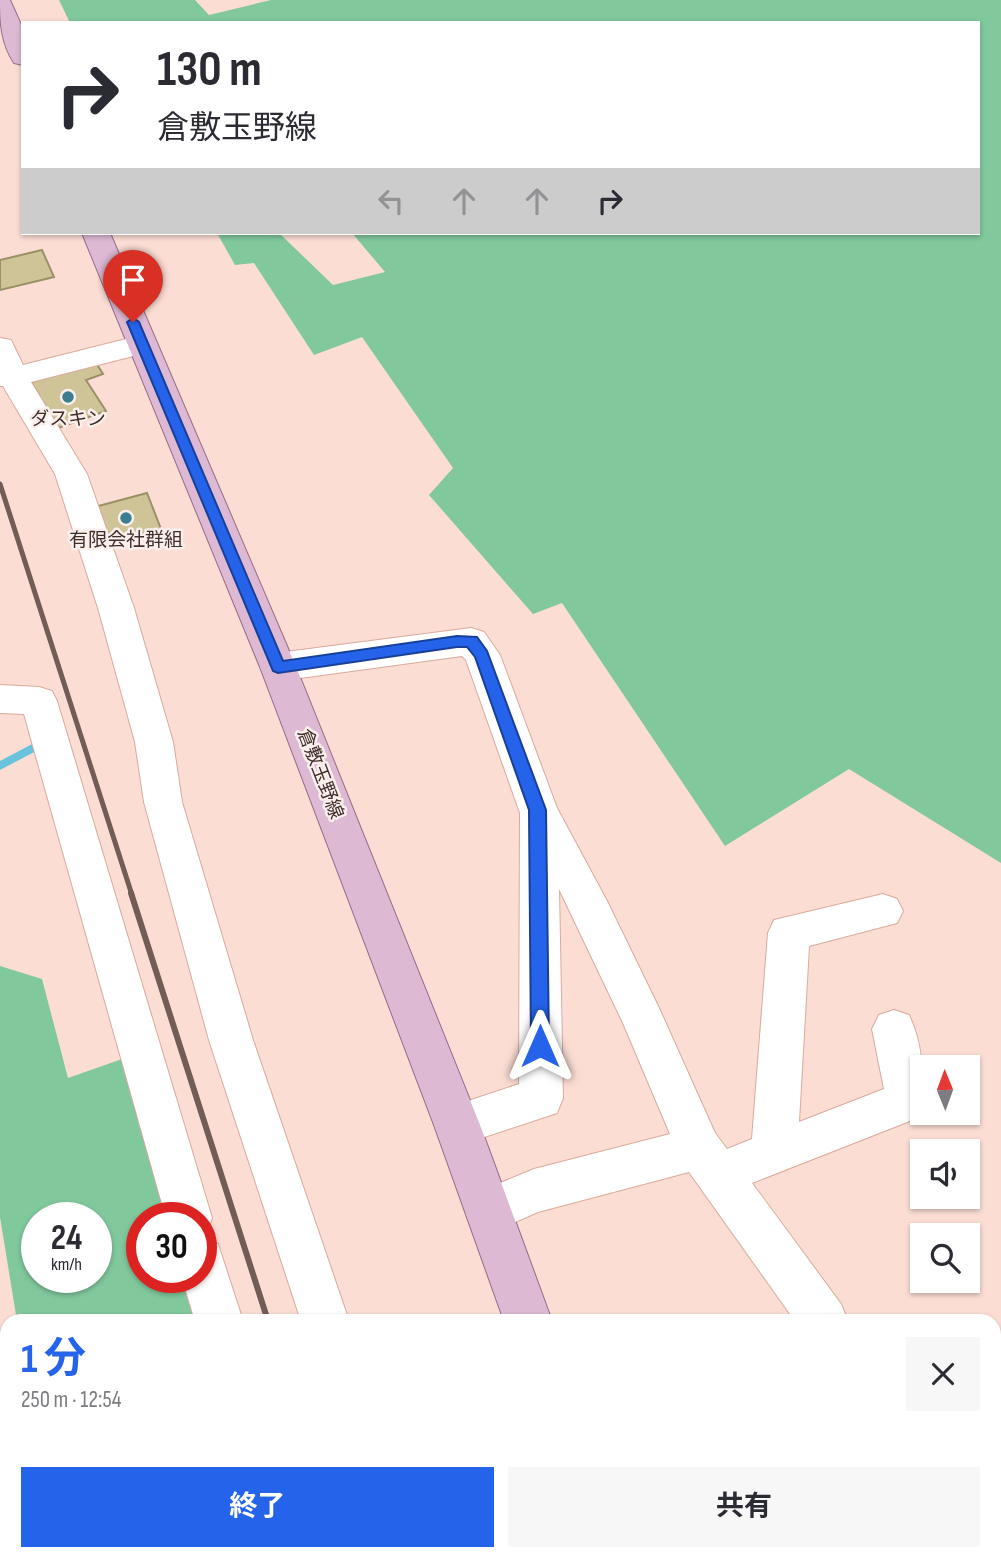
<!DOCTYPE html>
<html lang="ja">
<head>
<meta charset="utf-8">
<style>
	body { margin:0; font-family:"Sofia Sans Condensed","Noto Sans JP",sans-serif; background:#f7f7f7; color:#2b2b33; height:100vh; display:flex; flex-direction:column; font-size:26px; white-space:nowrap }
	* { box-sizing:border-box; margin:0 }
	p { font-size:23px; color:#7c7c81 }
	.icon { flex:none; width:38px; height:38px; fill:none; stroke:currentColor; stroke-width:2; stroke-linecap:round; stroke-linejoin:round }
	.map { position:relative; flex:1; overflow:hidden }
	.sheet { position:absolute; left:0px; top:1314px; width:1001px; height:247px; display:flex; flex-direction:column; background:#fff; border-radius:21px 21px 0 0; box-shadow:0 2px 5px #0004 }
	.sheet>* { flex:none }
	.banner { position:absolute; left:21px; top:21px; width:959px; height:214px; border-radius:0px; box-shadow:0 2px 5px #0004; background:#fff; color:#2b2b33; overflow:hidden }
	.needle { width:46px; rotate:359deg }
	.tools { position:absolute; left:910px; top:1055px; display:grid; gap:14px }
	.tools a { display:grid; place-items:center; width:70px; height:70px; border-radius:0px; background:#fff; box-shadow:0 2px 5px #0004; font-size:35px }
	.speed { position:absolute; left:21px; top:1202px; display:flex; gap:14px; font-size:35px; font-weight:700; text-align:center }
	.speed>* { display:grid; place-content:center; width:91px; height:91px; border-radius:50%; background:#fff; box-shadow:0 2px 5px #0004; line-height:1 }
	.speed small { font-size:18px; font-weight:400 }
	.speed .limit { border:10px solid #d22; background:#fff; color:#111 }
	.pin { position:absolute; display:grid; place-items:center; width:60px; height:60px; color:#fff; margin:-72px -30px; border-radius:50% 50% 50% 0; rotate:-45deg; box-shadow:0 0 7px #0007 }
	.pin .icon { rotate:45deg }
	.me { position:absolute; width:77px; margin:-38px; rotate:0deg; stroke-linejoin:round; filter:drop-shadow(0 0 5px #0008) }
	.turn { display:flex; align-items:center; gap:24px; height:147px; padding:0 21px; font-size:32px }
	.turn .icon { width:91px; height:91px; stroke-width:2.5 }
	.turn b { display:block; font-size:49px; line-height:60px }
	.lanes { display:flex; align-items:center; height:66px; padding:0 21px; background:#0003; justify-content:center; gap:35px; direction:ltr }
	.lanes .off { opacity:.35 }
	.round { display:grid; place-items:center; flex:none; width:74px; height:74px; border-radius:0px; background:#f7f7f7 }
	.headline { display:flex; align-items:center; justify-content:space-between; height:119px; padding:0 21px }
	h1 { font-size:42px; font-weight:700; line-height:52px; color:#2563eb }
	.button { display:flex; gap:14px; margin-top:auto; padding:14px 21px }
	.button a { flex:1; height:80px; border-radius:0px; background:#2563eb; color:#fff; font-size:28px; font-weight:700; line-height:80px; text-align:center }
	.button a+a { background:#f7f7f7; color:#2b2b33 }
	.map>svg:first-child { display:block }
</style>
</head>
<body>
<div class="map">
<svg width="1001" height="1560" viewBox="0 0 1001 1560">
	<rect width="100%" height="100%" fill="#fbddd4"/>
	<g fill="#81c89d" fill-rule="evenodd">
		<polygon points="59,0 195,0 209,15 271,0 1001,0 1001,863 849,769 725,846 562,603 533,614 429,495 453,468 362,337 314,355 254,263 235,265 217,233 279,233 333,285 385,272 352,233 978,233 978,23 70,23"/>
		<path d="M 0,966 L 42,979 L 68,1078 L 125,1058 L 172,1218 L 142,1218 L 142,1278 L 189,1278 L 202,1321 L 17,1321 L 0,1217 ZM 37,1218 L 96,1218 L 96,1278 L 37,1278 Z"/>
		<polygon points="0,1358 7,1364 7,1554 177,1554 180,1560 0,1560"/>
	</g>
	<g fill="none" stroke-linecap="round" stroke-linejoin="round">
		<polygon fill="#67c4dc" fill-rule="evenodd" points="36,742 40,743 41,746 40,749 0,770 0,761"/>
	</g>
	<g fill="#cfc498" stroke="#9b9167" stroke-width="2">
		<polygon points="42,250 54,277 0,290 0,260"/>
		<polygon points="95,361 103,374 86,380 106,411 58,428 31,382"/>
		<polygon points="147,493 161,529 104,544 91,508"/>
		<polygon points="1001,1498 1001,1531 994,1520 994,1502"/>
		<polygon points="816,1554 954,1554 957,1560 813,1560 811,1556"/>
	</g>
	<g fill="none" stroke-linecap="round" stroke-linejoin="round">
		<defs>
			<g id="street">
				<polygon points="142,335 153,337 157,344 153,351 31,382 87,474 134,608 173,742 182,802 253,1040 349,1321 301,1321 209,1040 144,802 135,742 98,608 55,474 3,386 0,386 0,338 11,340 23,365"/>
				<path d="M 471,628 L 484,632 L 500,655 L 557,808 L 607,901 L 659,1008 L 715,1133 L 727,1149 L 752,1139 L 768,933 L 774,920 L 883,894 L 897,899 L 903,911 L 897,923 L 809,946 L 799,1122 L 884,1089 L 872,1029 L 879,1015 L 894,1010 L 909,1015 C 925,1049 922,1077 922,1113 L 925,1115 L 752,1183 L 841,1304 L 848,1321 L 795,1321 L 689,1172 L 538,1212 L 488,1234 L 471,1227 L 465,1211 L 471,1195 L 534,1169 L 670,1134 L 623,1023 L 559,889 L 563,1098 L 557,1113 L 457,1146 L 441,1140 L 434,1125 L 441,1110 L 519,1084 L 520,813 L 466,660 L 462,656 L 278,681 L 265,677 L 260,667 L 265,657 L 278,653 Z"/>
				<polygon points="0,685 39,687 52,691 57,701 212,1218 206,1234 201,1236 201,1218 166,1218 24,714 0,713"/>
				<polygon points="201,1238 218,1244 243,1321 195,1321 182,1278 201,1278"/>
				<polygon points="994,1526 1001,1529 1001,1560 970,1560 968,1554 994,1554"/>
				<polygon points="259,1554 313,1554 315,1560 261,1560"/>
				<polygon points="376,1554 430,1554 432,1560 378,1560"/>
			</g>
			<g id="primary">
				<path d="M 0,0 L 10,0 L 23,29 L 23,65 L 14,63 C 1,43 0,23 0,0 Z"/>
				<polygon points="82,233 110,233 296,667 480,1125 552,1321 504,1321 434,1125 260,667"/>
				<polygon points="586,1554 640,1554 642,1560 588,1560"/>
			</g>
		</defs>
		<use href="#street" stroke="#daaa9c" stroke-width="2"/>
		<use href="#primary" stroke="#986a85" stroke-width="2"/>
		<use href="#street" fill="#fff" fill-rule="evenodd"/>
		<use href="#primary" fill="#ddb9d4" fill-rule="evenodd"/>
		<polyline stroke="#725c56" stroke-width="5" points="0,484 132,895"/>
		<g stroke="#725c56" stroke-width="6">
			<polyline points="131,893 268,1321"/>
			<polyline points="343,1554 345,1560"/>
		</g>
	</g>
	<polygon fill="#2563eb" stroke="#184099" stroke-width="2" points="133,318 139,322 283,661 457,636 477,637 487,651 546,810 549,1046 546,1052 540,1054 534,1052 531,1046 529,810 475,657 467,647 457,647 278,673 273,671 127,322"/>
	<g fill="#3b7e8f" stroke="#f9efec" stroke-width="2.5">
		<circle cx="68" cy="397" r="7"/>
		<circle cx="126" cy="518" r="7"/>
	</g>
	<g text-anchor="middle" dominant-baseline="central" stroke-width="5" stroke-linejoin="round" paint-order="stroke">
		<g font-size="19" fill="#412e29" stroke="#f9efec">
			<text x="68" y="419">ダスキン</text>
			<text x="126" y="540">有限会社群組</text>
		</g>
		<g font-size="19" fill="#412e29" stroke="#f9efec">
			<text transform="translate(320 774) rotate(69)">倉敷玉野線</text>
		</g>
	</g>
</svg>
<div class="tools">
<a><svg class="needle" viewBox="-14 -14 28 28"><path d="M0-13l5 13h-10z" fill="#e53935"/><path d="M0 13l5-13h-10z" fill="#7c7c81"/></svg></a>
<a><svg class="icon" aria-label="sound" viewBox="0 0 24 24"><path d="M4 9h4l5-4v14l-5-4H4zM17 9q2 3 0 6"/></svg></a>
<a><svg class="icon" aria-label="search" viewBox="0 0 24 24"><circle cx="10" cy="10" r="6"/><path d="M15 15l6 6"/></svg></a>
</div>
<div class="speed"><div>24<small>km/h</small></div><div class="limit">30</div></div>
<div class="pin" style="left:133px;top:322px;background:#d93025"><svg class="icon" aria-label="arrive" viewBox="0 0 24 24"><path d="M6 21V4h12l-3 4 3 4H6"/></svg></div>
<svg class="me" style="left:540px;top:1046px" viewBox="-20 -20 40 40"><path d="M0-17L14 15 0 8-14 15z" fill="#2563eb" stroke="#fff" stroke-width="4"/></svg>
<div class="banner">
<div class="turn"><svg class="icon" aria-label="right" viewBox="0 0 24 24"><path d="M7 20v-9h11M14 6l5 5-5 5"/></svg><div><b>130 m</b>倉敷玉野線</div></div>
<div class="lanes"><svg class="icon off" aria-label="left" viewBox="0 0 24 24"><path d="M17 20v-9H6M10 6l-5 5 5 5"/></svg><svg class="icon off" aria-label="ahead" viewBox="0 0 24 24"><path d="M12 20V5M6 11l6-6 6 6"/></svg><svg class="icon off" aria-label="ahead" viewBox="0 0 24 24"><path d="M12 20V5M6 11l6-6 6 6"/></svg><svg class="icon" aria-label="right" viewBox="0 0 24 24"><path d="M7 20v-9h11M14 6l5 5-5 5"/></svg></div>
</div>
<section class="sheet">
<div class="headline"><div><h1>1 分</h1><p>250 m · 12:54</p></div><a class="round"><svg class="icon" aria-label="close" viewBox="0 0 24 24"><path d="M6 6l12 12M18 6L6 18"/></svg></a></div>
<div class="button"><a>終了</a><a>共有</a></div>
</section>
</div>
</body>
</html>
